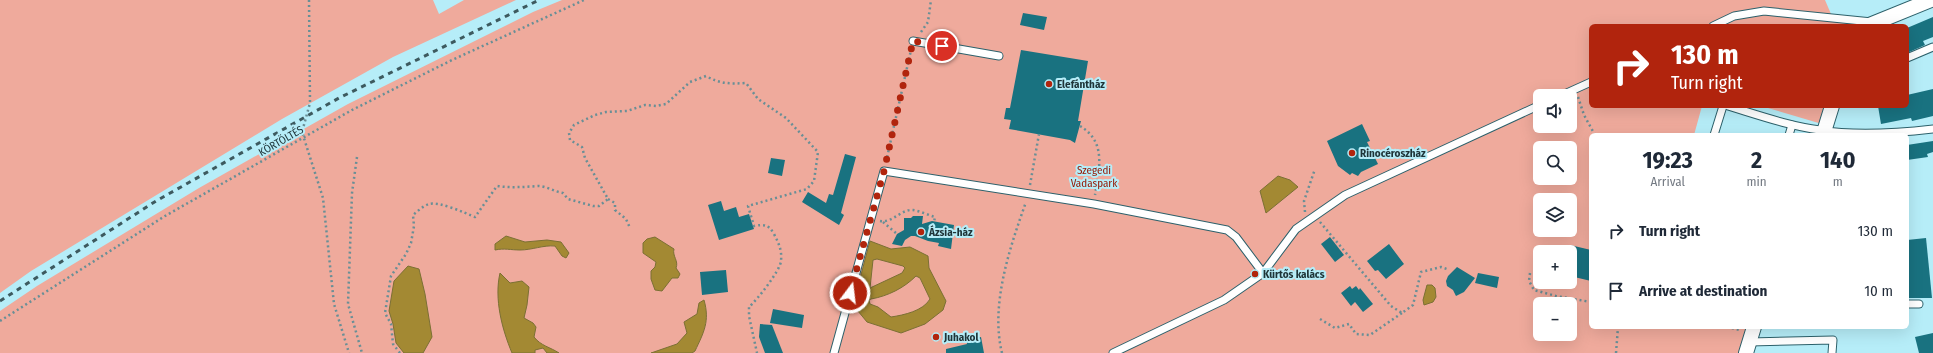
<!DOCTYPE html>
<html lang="en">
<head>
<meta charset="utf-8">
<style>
	body { margin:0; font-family:"Fira Sans Condensed",sans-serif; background:#f2f2f3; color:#1f2937; height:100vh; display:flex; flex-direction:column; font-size:15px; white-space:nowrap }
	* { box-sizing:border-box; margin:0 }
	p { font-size:13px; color:#747a83 }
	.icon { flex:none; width:22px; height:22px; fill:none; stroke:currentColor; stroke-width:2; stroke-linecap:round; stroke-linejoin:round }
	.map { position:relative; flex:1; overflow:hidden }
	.panel { position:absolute; left:1589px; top:133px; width:320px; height:196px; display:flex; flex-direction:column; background:#fff; border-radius:6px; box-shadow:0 4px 16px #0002 }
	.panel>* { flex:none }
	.banner { position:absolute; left:1589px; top:24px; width:320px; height:84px; border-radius:6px; box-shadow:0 4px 16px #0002; background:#b1240d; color:#fff; overflow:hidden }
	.fabs { position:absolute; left:1533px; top:89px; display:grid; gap:8px }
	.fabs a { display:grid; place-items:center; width:44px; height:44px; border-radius:6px; background:#fff; box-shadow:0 4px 16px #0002; font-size:20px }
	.pin { position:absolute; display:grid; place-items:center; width:34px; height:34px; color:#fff; margin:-17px; border:2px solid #fff; border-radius:50%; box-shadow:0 1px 4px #0007 }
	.me { position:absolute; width:44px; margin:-22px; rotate:15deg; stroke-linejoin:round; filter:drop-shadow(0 0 3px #0008) }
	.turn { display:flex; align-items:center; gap:14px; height:84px; padding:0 16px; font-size:18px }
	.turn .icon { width:52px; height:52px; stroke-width:2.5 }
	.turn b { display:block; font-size:28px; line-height:34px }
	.eta { display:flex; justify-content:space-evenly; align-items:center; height:68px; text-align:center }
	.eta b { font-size:24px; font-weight:700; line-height:28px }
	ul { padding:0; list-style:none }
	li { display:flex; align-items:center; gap:12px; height:60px; padding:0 16px }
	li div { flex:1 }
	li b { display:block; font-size:15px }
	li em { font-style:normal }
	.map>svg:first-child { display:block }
</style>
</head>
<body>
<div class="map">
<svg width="1933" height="353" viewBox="0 0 1933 353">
	<rect width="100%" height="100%" fill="#b6edf8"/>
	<g fill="#efaa9c" fill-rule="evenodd">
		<polygon points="0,0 433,0 439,14 464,0 516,0 393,57 282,119 31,271 0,293"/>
		<path d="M 562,0 L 1825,0 L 1831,14 L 1857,17 L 1854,26 L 1591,26 L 1591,106 L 1702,106 L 1694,135 L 1591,135 L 1591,327 L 1748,327 L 1741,353 L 0,353 L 0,311 L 37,286 L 199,188 L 348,104 L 533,12 ZM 1540,96 L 1570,96 L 1570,126 L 1540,126 ZM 1540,148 L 1570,148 L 1570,178 L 1540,178 ZM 1540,200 L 1570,200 L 1570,230 L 1540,230 ZM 1540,252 L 1570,252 L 1570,282 L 1540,282 ZM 1540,304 L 1570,304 L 1570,334 L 1540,334 Z"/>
		<polygon points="1761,106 1828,106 1822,124"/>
	</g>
	<g fill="#a38933" stroke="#7b7034" fill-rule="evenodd">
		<polygon points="1278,176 1290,180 1298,187 1266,213 1260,191"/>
		<path d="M 506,236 L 525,242 L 547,240 L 561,242 L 569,253 L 566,258 L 562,256 L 555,246 C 543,245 532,250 520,250 C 511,250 504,248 495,250 L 495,244 Z"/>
		<path d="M 655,237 L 674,249 C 672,256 679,261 676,268 L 680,274 L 678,278 L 672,278 L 662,291 L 655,290 L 651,279 L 651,271 L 655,267 L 656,262 L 643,253 L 643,243 L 647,239 Z"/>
		<path d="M 870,241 L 891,249 L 910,247 L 928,256 L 929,268 L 946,301 L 943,310 L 925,324 L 901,333 L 867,322 L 853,305 ZM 877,259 L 903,266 L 905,268 L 902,273 L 870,288 L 873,260 ZM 916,276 L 920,278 L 930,299 C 923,311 904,315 891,317 L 878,307 L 870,304 L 869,300 L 871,299 C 888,296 904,288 916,276 Z"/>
		<polygon points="408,266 419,269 425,294 432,337 423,353 404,353 396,343 393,324 389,311 394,281"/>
		<path d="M 500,273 L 510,283 L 522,281 L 529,287 L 527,305 L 524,318 L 533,323 L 536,327 L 534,337 C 541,346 550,347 559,353 L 547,353 L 543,348 L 535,350 L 535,353 L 512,353 C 502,329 494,299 500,273 Z"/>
		<polygon points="1427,285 1432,285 1435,288 1436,297 1433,302 1424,305 1423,300"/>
		<path d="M 704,300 C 710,321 704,332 695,351 L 692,353 L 651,353 L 677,344 L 687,333 L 684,322 L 697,314 L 699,303 Z"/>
	</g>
	<g fill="#197280">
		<polygon points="1023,13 1047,17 1044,30 1020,25"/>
		<polygon points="1933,17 1933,37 1923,41 1925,45 1907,53 1907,28"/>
		<polygon points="1021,50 1088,61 1078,121 1081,121 1075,143 1070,140 1009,129 1011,120 1004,119 1006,108 1010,108"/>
		<polygon points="1933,89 1933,116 1912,121 1911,118 1881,124 1878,106 1907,106 1907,95"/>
		<polygon points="1362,124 1370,141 1367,142 1378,164 1361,172 1358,176 1352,173 1350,175 1338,166 1327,141"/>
		<polygon points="1933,141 1933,152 1927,154 1928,157 1907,160 1907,145"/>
		<polygon points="845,154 856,157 841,213 844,215 839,225 802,202 808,192 826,203 829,194 833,195"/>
		<polygon points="771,158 785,160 782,176 768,173"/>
		<polygon points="721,201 724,211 736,207 739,217 749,214 754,229 719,240 708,205"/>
		<polygon points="913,216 923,216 922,224 932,221 954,225 951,249 938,246 939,243 928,241 915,236 911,236 905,240 902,246 892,244 897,234 904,230 904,218 911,218"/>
		<polygon points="1330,237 1344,255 1335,262 1321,244"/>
		<polygon points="1926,238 1932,298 1907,298 1907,240"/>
		<polygon points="1389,244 1404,264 1386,279 1378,270 1375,271 1367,261"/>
		<polygon points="1570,245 1591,250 1591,281 1570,276"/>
		<polygon points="1457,267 1475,278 1464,292 1456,296 1453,290 1447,286 1446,281 1448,276"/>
		<polygon points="726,270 728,292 702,295 700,272"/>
		<polygon points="1478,273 1499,277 1497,288 1475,283"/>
		<polygon points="1350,286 1352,289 1356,286 1359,290 1360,288 1373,304 1363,312 1355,302 1351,306 1341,293"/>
		<polygon points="773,309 804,315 802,328 770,323"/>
		<polygon points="760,324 772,325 783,353 765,353 759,337"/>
		<polygon points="1933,333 1933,353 1919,353 1915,337"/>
		<polygon points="981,337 984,353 946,353 946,349 967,344 966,340"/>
	</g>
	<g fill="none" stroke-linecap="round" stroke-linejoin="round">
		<defs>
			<g id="service">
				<polyline points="1713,26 1734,16 1764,11 1872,22"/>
				<polyline points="913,41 999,56"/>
				<polyline points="1907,58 1933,47"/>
				<polyline points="1560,96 1591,82"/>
				<path d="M 1728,106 C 1758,115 1789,126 1820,130 C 1855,136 1898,133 1933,129"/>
				<polyline points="1714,135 1723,106"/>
				<polyline points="1789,135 1792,125"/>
				<polyline points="1907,304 1919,304"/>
				<polyline points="1749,342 1833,340 1832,353"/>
				<polyline points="834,353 884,171 1094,204 1227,230 1236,237 1263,273"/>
				<polyline points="1113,353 1224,300 1263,273 1296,229 1345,195 1540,105"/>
			</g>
			<g id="minor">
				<polyline points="1867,26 1931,0"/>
				<polyline points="1823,135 1832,106"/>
				<polyline points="1746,353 1754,327"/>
			</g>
		</defs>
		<use href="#service" stroke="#2d616b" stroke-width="9"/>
		<use href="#minor" stroke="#2d616b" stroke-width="16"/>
		<g stroke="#698f96" stroke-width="2.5" stroke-dasharray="2 3" stroke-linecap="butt">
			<polyline points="309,0 310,103 302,132 323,198 334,304 349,353"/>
			<polyline points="921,32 928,22 931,0"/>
			<polyline points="1578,97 1584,115 1595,135"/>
			<path d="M 1080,126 C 1107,142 1099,169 1095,195"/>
			<polyline points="357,157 352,193 348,304 362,353"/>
			<polyline points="886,162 911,50"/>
			<polyline points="1030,185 1039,134"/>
			<polyline points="608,199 615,203 615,210 626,219 630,228"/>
			<polyline points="1305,212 1304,201 1315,169"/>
			<path d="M 880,221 C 893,223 901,209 913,210 C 920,211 928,215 935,217 L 934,222"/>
			<polyline points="883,222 897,234"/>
			<polyline points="1320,222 1391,306 1402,313 1413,305 1421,272 1441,267 1447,269"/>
			<polyline points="1530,273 1529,281 1534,290 1556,296 1591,302"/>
			<polyline points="1320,319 1335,328 1349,324 1356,334 1370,335 1402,313"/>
			<polyline points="0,321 165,216 352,110 452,60 584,0"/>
			<polyline points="1727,327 1740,330"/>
			<path d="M 400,353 L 393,344 L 391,324 L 385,313 L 391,276 L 406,254 L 411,243 L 414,226 L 413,215 C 418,211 423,206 429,204 C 439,201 465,213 475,217 L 497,186 C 511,188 524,187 538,186 C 546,186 555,192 563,193 L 568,199 L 593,206 L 599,206 L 608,199 L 585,158 L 582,147 L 570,140 L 569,133 L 574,125 L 595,115 L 606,112 L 627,111 L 645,105 L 656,106 L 666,104 L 690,82 L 706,76 C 720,84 731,84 746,83 L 758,99 L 786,118 L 818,152 L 814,181 L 807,189 L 748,206 L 754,226 C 765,224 769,225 774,234 C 779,244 782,250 781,261 C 780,271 757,300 749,307 L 749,316 L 757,353"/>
			<path d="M 1002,353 C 990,305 1010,247 1026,202"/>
			<polyline points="1616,353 1618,327"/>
		</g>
		<use href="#service" stroke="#fff" stroke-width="7"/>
		<use href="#minor" stroke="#fff" stroke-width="14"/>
		<polyline stroke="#3d5a5f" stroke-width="3" stroke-dasharray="5 5" stroke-linecap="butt" points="0,301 156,201 339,98 539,0"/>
	</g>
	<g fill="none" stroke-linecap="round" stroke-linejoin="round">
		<polyline stroke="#b1240d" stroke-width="7" stroke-dasharray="0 12.6" points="850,293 884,171 913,41 942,46"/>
	</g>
	<g fill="#b1240d" stroke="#b6edf8" stroke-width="1.5">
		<circle cx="1049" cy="84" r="4"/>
		<circle cx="1352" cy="153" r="4"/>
		<circle cx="921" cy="232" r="4"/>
		<circle cx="1255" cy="274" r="4"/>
		<circle cx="936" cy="337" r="4"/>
	</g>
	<g text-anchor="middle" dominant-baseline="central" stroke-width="4" stroke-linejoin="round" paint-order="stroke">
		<g font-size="11" font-weight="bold" fill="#1e3438" stroke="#b6edf8" text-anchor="start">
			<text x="1057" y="84">Elefántház</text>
			<text x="1360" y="153">Rinocéroszház</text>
			<text x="929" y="232">Ázsia-ház</text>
			<text x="1263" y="274">Kürtős kalács</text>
			<text x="944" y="337">Juhakol</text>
		</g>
		<g font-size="11" fill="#1e3438" stroke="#b6edf8">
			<text transform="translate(281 141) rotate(-30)">KÖRTÖLTÉS</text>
		</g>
		<g font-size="11" fill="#961500" stroke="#b6edf8">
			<text x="1094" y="170">Szegedi<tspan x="1094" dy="13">Vadaspark</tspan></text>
		</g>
	</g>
</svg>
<div class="fabs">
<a><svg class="icon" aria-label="sound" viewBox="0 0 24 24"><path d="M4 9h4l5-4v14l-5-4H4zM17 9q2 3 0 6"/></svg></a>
<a><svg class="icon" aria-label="search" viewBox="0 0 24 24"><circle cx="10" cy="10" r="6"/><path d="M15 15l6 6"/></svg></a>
<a><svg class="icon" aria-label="layers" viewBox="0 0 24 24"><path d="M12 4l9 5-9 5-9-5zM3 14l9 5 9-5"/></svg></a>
<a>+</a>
<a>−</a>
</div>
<div class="pin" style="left:942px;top:46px;background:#d93025"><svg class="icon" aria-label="arrive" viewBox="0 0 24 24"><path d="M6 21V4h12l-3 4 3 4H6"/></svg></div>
<svg class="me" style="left:850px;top:293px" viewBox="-20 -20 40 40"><circle r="17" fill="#b1240d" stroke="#fff" stroke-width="3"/><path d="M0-11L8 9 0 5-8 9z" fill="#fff"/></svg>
<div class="banner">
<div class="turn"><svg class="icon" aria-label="right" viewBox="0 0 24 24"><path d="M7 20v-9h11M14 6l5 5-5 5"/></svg><div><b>130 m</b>Turn right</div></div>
</div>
<section class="panel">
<div class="eta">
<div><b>19:23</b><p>Arrival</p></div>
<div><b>2</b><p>min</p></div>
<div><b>140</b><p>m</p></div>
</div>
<ul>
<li><svg class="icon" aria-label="right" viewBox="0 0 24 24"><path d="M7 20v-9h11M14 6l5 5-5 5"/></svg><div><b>Turn right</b></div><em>130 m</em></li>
<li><svg class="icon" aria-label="arrive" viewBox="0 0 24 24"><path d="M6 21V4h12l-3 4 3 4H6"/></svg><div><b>Arrive at destination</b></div><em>10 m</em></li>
</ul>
</section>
</div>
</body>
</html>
